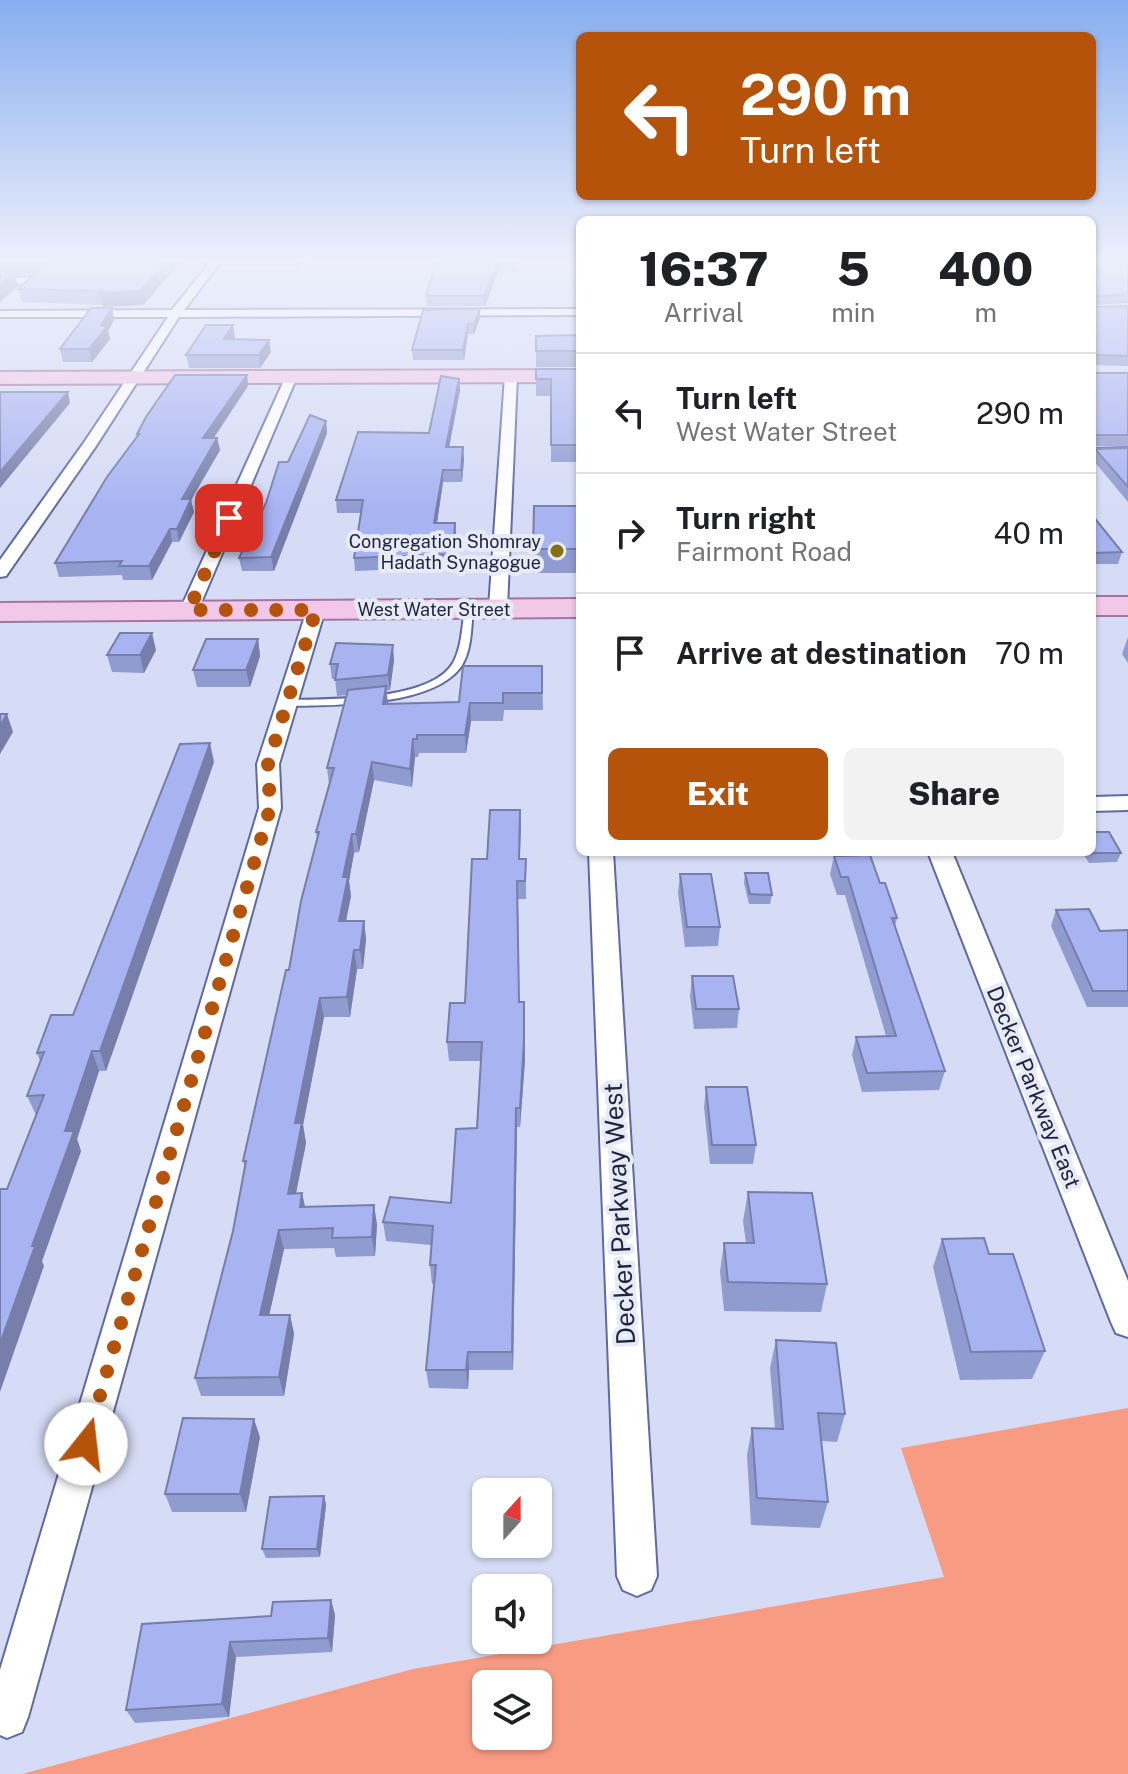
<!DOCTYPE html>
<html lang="en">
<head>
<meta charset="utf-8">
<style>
	body { margin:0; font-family:"Public Sans",sans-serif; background:#f2f2f2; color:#202124; height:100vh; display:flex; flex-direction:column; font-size:30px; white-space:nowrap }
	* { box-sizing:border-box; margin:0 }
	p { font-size:26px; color:#757577 }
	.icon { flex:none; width:44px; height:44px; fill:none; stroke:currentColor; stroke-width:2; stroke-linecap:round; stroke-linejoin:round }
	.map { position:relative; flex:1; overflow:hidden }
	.panel { position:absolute; left:576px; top:216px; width:520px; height:640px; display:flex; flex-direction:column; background:#fff; border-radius:12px; box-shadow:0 2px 6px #0004 }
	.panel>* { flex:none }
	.banner { position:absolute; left:576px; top:32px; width:520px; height:168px; border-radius:12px; box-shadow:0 2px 6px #0004; background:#b45309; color:#fff; overflow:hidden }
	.needle { width:52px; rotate:21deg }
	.controls { position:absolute; left:472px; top:1478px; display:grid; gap:16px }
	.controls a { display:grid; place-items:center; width:80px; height:80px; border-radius:12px; background:#fff; box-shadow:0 2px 6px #0004; font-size:40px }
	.pin { position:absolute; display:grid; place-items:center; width:68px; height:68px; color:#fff; margin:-34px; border-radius:16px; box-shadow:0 4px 12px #0006 }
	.me { position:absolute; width:88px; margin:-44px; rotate:16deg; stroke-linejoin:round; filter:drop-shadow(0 0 6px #0008) }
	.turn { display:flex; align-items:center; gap:28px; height:168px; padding:0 32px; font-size:36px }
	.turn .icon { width:104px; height:104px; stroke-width:2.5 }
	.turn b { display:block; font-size:56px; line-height:68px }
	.eta { display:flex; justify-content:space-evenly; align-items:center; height:136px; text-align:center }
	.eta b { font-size:48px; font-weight:800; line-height:56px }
	.cta { display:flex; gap:16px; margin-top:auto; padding:16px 32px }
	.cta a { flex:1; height:92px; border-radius:12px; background:#b45309; color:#fff; font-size:32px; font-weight:800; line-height:92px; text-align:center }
	.cta a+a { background:#f2f2f2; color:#202124 }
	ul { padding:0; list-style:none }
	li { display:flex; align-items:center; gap:24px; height:120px; padding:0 32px; border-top:2px solid #e0e0e0 }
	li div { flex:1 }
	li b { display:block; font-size:30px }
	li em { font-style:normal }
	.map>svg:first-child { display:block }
</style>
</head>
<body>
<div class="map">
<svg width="1128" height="1774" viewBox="0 0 1128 1774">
	<rect width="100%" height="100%" fill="#d6dcf6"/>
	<path fill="#f89b83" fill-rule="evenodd" d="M 1128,1408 L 1128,1774 L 22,1774 L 413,1669 L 944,1577 L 901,1448 ZM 486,1684 L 538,1684 L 538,1736 L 486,1736 Z"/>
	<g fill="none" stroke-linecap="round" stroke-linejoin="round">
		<defs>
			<path id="lane" d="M 469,605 L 473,608 C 471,627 472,652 460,668 C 430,707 332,705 287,706 L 282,703 L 287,700 C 327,699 430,702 453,663 C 462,647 462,626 465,608 Z"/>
			<g id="street">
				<polygon points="211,261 303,261 298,264 219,264 184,310 580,309 580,315 179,317 96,446 6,576 0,577 0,560 83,444 168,317 0,317 0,311 172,310"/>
				<polygon points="0,278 34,277 39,280 34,283 0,284"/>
				<polygon points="511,372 517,376 507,608 498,613 489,608 505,376"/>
				<polygon points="286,376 296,379 198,610 195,614 183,614 180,610"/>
				<polygon points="1128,448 1128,456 1092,457 1092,449"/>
				<polygon points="316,605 325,610 279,764 281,808 28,1717 22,1732 7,1738 0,1735 0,1670 259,808 257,764 307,610"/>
				<polygon points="1128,796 1128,810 1092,811 1092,797"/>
				<polygon points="589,852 613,852 657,1576 651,1590 637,1596 623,1590 617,1576"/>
				<polygon points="928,852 952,852 1128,1281 1128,1337 1116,1333 1111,1322"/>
			</g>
			<g id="primary">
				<polygon points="580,370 580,382 0,384 0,372"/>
				<rect x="1092" y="597" width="36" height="18"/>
				<polygon points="580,599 580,617 0,621 0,603"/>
			</g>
		</defs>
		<use href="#lane" stroke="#5f69a2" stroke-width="4"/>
		<use href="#street" stroke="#5f69a2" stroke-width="4"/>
		<use href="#primary" stroke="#a176a0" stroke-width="4"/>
		<use href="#lane" fill="#fff" fill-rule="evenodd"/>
		<use href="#street" fill="#fff" fill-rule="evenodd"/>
		<use href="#primary" fill="#f1c8e7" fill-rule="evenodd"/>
	</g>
	<g fill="#909bd0">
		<polygon points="49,261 177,261 178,265 143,305 103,307 103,305 22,302 18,289"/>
		<polygon points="436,261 518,261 516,272 498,272 485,306 427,306 426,296"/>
		<polygon points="1092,261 1128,261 1128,303 1092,305 1094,307 1128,306 1128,366 1093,365 1092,368"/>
		<polygon points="112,308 114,320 108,331 110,339 92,362 63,362 60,349"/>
		<polygon points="480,309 480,318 474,334 468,334 464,360 413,360 412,350"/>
		<polygon points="580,335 580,367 536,367 536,336"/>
		<polygon points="235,338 234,339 271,352 260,368 189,368 186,355"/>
		<polygon points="536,369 580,369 580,462 551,462 551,396 536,396"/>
		<polygon points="1092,370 1095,373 1128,373 1128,446 1092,446"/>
		<polygon points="247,375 248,386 214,438 217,438 220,450 191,500 194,512 179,542 172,542 152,580 123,580 122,575 59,577 55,563 137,436 137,434"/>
		<polygon points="459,379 460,390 449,447 464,459 462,482 443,482 437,523 455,523 456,535 454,567 355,571 354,558 361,513 337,513 336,500 429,433"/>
		<polygon points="326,421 327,433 274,571 242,571 239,558 288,462"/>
		<polygon points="1128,448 1128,502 1093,460 1095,449"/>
		<polygon points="580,506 580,573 533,573 533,549"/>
		<polygon points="1092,515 1122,552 1118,564 1092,564"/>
		<polygon points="1128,637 1128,663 1122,654"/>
		<polygon points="258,639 260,656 250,687 197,687 193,670"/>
		<polygon points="156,650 144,673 112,672 107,655"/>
		<polygon points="394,660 390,690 386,691 388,704 459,702 542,666 543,710 504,710 503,721 471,721 466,753 419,753 418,757 415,757 412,787 374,780 359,852 354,853 349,881 351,896 346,921 364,921 366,939 363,969 357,969 350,1017 324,1017 303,1125 306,1143 296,1193 302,1193 305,1207 377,1224 375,1256 336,1257 334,1248 284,1249 269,1315 290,1315 294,1334 284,1396 201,1396 195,1378 233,1231 245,1167 243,1161 289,970 317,839 316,832 329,784 327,768 347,695 337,696 335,679 332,679 330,664"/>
		<polygon points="214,762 106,1071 99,1071 77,1139 81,1151 42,1261 44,1266 7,1189 36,1115 27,1096 40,1061 37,1053 73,1015"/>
		<polygon points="520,810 520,859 526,859 526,899 518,899 519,1002 524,1002 525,1060 520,1127 517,1127 513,1370 469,1370 468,1389 429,1388 426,1370 434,1284 432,1284 430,1265 431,1245 386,1241 383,1222 451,1203 477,1128 481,1061 449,1061 447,1042 465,1003 487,859"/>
		<polygon points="1014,852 1058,852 1057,856 1016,856"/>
		<polygon points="1082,852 1092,852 1121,853 1117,862 1089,863"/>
		<polygon points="834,856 880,883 897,918 895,926 945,1071 939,1090 862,1092 852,1055 856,1037 886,1036 845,895 837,895 830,874"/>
		<polygon points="745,873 772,895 770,904 749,904 744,883"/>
		<polygon points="680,874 720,927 718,946 685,947 678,893"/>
		<polygon points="1056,910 1100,931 1128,930 1128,1007 1087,1007 1051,926"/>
		<polygon points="692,976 739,1009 737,1028 694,1029 690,996"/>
		<polygon points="706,1087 756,1145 753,1164 710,1164 704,1107"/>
		<polygon points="748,1192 827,1284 821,1312 724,1311 720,1271 724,1243 746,1243 743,1221"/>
		<polygon points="942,1239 989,1254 1045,1351 1032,1379 960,1380 933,1267"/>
		<polygon points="776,1340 845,1414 837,1442 821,1441 828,1502 820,1528 751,1525 747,1455 752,1428 775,1429 770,1368"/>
		<polygon points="260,1437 246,1512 172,1512 165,1494"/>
		<polygon points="324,1496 326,1505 320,1557 266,1558 262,1549"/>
		<polygon points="331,1600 335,1615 332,1652 236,1657 229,1717 135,1723 126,1710 271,1616"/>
	</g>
	<g fill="#767ea9">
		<polygon points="30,261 49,261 33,274 15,275 18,286 0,302 0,262"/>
		<polygon points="168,261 177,261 178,265 143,305 103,307 100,293"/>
		<polygon points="497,262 498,272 485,306 484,296"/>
		<polygon points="112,308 114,320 108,331 110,339 92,362 89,349"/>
		<polygon points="480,309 480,318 474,334 474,324"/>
		<polygon points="468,324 468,334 464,360 463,350"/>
		<polygon points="233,325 235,338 226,352 224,339"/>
		<polygon points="269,340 271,352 260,368 259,355"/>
		<polygon points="247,375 248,386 205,450 203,438"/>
		<polygon points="459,379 460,390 447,458 446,447"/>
		<polygon points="68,392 70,403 0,488 0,472"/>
		<polygon points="326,421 327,433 274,571 271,557"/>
		<polygon points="217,438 220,450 191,500 194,512 179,542 177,529 182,499"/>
		<polygon points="463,447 464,459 462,482 461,470"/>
		<polygon points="443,470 443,482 435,536 434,523"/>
		<polygon points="455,523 456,535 454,567 453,554"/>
		<polygon points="170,529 172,542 152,580 149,566"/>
		<polygon points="152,633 156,650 144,673 140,655"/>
		<polygon points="258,639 260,656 250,687 246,670"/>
		<polygon points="393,645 394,660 390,690 388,675"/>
		<polygon points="386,686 388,703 385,721 383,704"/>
		<polygon points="470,703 471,721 466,753 465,735"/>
		<polygon points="7,714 13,732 0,754 0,726"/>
		<polygon points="413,739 415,757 412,787 410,769"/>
		<polygon points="210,743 214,762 106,1071 100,1051"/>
		<polygon points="372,762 374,780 359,852 356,834"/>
		<polygon points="520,810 521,828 519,877 519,859"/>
		<polygon points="352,834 354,853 349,881 351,896 342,940 339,921 343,877"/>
		<polygon points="364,921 366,939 363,969 360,950"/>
		<polygon points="354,950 357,969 350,1017 347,997"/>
		<polygon points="320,998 324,1017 303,1125 306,1143 292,1213 288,1194 295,1123"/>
		<polygon points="524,1002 525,1060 520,1127 520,1108"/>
		<polygon points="92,1051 99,1071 77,1139 81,1151 42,1261 44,1266 0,1392 0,1344 32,1246 65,1131"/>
		<polygon points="516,1108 517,1127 513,1370 512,1352"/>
		<polygon points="302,1193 306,1212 300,1207"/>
		<polygon points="374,1205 377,1224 375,1256 372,1237"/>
		<polygon points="279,1230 284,1249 265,1334 260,1315"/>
		<polygon points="290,1315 294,1334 284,1396 279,1377"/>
		<polygon points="468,1352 469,1370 468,1389 466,1370"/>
		<polygon points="254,1419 260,1437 246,1512 240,1494"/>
		<polygon points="324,1496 326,1505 320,1557 317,1549"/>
		<polygon points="331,1600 335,1615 332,1652 328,1638"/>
		<polygon points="230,1642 236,1657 229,1717 222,1704"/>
	</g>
	<g fill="#a8b4f2" stroke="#767ea9" stroke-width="2">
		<polygon points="0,261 30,261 0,262"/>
		<polygon points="49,261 168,261 140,291 100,293 102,291 18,289"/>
		<polygon points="436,261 516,261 516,262 497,262 484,296 426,296"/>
		<polygon points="1092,261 1128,261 1128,294 1092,297"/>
		<polygon points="0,273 14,273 0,285"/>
		<polygon points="1092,305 1094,307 1128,306 1128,356 1094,355 1092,368"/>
		<polygon points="91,308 112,308 101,325 107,327 89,349 60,349"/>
		<polygon points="480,309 474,324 468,324 463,350 412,350 423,310"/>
		<polygon points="206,325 233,325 224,339 269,340 259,355 186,355"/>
		<polygon points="580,335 580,351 536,351 536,336"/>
		<polygon points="536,369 580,369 580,445 551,445 551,379 536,379"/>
		<polygon points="1092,370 1095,373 1128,373 1128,435 1095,435 1092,445"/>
		<polygon points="175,375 247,375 203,438 217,438 182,499 191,499 177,529 170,529 149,566 119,566 122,561 55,563 107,477 139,434 137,434 146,417"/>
		<polygon points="441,376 459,379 446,447 463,447 461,470 443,470 434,523 455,523 453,554 354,558 363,500 336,500 358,432 429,433"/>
		<polygon points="0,392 68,392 0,472"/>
		<polygon points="310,415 326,421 271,557 239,558 266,503 279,462 288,462"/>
		<polygon points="1128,448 1128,487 1095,449"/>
		<polygon points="534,506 580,506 580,549 533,549"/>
		<polygon points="1092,515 1122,552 1092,553"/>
		<polygon points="120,633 152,633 140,655 107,655"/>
		<polygon points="206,639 258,639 246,670 193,670"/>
		<polygon points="336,643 393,645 388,675 335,680 338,664 330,664"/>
		<polygon points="463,666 542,666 542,693 503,693 503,703 470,703 465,735 417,735 417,739 413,739 410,769 372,762 356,834 352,834 343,877 348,877 339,921 364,921 360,950 354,950 347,997 320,998 295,1123 302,1123 288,1194 302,1193 300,1207 374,1205 372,1237 332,1238 333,1228 279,1230 260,1315 290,1315 279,1377 195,1378 233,1231 246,1161 243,1161 286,970 289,970 301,901 319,832 316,832 334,768 327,768 348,690 386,686 383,704 459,702"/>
		<polygon points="0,714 7,714 0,726"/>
		<polygon points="210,743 100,1051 92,1051 65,1131 74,1131 32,1246 35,1246 0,1344 0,1189 7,1189 44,1095 27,1096 44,1052 37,1053 51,1015 73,1015 180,744"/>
		<polygon points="490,810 520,810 519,859 526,859 525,881 517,881 519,1002 524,1002 524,1041 520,1108 516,1108 512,1352 468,1352 466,1370 426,1370 436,1265 430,1265 433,1226 383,1222 390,1197 451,1203 456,1129 477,1128 482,1042 447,1042 450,1003 465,1003 472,859 487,859"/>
		<polygon points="1092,832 1109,832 1121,853 1092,853"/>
		<polygon points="870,855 880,883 885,883 897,918 892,918 945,1071 867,1073 856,1037 896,1036 848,877 841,877 834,856"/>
		<polygon points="745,873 768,873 772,895 750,894"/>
		<polygon points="680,874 711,874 720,927 687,927"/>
		<polygon points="1089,909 1100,931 1128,930 1128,991 1093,991 1056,910"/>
		<polygon points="692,976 733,976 739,1009 696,1009"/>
		<polygon points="706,1087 747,1087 756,1145 712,1145"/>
		<polygon points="748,1192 812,1193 827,1284 728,1282 724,1243 754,1243"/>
		<polygon points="984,1238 989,1254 1013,1254 1045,1351 971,1352 942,1239"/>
		<polygon points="776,1340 836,1343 845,1414 818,1413 828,1502 757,1498 752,1428 783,1429"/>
		<polygon points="183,1418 254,1419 240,1494 165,1494"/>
		<polygon points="324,1496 317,1549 262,1549 270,1497"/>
		<polygon points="331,1600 328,1638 230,1642 222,1704 126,1710 142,1624 271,1616 273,1602"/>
	</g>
	<linearGradient id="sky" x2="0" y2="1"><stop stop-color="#87aeef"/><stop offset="0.51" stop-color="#edeffb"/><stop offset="1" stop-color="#edeffb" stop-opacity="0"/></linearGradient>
	<rect width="1128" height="509" fill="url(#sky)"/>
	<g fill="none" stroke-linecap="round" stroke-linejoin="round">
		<polyline stroke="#b45309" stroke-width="14" stroke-dasharray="0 25.2" points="86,1444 270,808 268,764 316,610 189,610 229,518"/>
	</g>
	<circle fill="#857111" stroke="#e7eaf7" stroke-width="3" cx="557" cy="551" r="8"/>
	<g text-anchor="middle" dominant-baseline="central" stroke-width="8" stroke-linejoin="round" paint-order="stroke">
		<g font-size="18" fill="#1f233b" stroke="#e7eaf7" text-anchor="end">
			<text x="541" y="541">Congregation Shomray<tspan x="541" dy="21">Hadath Synagogue</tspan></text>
		</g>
		<g font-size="18" fill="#1f233b" stroke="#e7eaf7">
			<text x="434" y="609">West Water Street</text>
		</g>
		<g font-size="22" fill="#1f233b" stroke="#e7eaf7">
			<text transform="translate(1034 1087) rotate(68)">Decker Parkway East</text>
		</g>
		<g font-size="26" fill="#1f233b" stroke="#e7eaf7">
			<text transform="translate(619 1214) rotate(-93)">Decker Parkway West</text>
		</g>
	</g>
</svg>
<div class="controls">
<a><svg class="needle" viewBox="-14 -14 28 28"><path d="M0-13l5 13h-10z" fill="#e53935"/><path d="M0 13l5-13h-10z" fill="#757577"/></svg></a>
<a><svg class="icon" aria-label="sound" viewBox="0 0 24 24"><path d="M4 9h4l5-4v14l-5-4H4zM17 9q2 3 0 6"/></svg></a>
<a><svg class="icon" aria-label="layers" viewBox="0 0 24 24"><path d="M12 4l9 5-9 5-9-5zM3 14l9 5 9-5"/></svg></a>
</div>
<div class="pin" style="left:229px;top:518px;background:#d93025"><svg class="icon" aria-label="arrive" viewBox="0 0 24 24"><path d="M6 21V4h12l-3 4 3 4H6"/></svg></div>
<svg class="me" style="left:86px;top:1444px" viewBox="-20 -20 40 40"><circle r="19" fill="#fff"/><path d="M0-13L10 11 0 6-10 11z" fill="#b45309"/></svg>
<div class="banner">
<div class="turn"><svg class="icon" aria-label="left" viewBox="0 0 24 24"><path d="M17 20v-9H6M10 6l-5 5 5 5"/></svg><div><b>290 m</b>Turn left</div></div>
</div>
<section class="panel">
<div class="eta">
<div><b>16:37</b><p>Arrival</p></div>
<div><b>5</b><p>min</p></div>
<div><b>400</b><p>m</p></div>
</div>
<ul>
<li><svg class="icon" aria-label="left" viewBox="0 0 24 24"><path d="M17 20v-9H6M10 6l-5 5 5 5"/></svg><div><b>Turn left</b><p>West Water Street</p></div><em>290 m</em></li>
<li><svg class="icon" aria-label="right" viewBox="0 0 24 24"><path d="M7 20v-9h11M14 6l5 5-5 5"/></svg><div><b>Turn right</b><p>Fairmont Road</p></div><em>40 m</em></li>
<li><svg class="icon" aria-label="arrive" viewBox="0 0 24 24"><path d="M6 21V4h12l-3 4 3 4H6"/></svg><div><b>Arrive at destination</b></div><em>70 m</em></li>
</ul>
<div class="cta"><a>Exit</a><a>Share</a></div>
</section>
</div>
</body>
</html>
